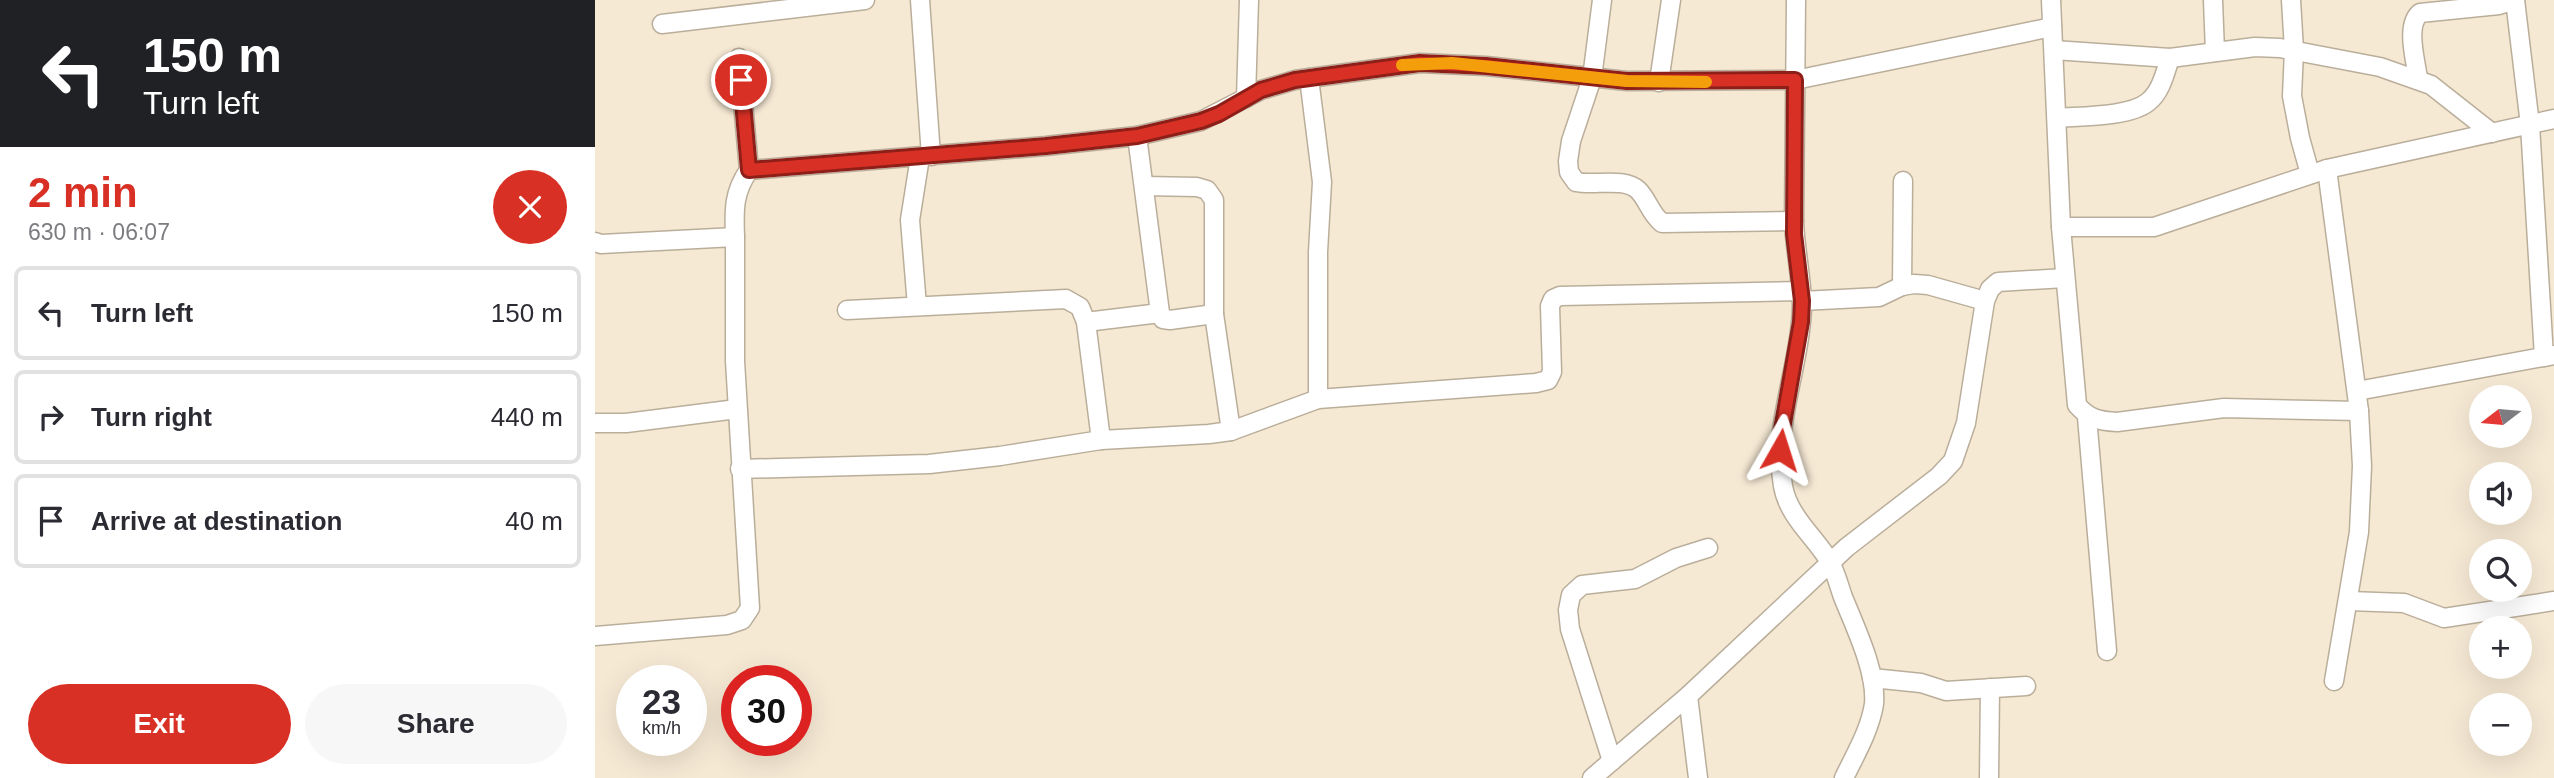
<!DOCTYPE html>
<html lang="en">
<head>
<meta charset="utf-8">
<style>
	body { margin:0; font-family:Helvetica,sans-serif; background:#f7f7f7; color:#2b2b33; height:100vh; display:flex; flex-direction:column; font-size:26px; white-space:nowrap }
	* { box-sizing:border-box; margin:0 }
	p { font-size:23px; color:#7c7c81 }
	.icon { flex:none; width:38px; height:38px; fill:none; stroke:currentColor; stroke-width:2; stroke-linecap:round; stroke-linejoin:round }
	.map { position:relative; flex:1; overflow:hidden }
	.panel { display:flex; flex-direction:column; background:#fff; width:595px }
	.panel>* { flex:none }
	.top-card { background:#202124; color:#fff; overflow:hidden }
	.needle { width:46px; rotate:254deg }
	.buttons { position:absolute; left:1874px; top:385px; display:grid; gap:14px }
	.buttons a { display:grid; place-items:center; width:63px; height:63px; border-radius:50%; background:#fff; box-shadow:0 7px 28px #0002; font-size:35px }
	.speed { position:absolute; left:21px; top:665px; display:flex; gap:14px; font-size:35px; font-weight:700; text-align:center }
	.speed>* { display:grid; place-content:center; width:91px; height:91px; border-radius:50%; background:#fff; box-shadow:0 7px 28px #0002; line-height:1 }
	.speed small { font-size:18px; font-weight:400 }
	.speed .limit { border:10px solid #d22; background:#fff; color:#111 }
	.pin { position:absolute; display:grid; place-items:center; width:60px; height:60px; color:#fff; margin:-30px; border:4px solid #fff; border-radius:50%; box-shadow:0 2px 7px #0007 }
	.me { position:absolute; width:77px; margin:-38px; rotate:6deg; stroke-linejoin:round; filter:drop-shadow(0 0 5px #0008) }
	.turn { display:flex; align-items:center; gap:24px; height:147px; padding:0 28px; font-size:32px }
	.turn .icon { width:91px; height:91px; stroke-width:2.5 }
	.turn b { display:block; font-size:49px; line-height:60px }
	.round { display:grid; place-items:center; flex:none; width:74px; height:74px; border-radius:37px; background:#f7f7f7 }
	.head { display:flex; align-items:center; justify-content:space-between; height:119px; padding:0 28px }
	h1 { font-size:42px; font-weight:600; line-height:52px; color:#d93025 }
	.cta { display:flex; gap:14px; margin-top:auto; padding:14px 28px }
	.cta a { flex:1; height:80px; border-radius:42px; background:#d93025; color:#fff; font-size:28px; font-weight:600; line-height:80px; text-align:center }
	.cta a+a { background:#f7f7f7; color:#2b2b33 }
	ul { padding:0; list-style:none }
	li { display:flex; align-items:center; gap:21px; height:94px; margin:0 14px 10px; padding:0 14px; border:4px solid #e1e1e2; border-radius:10px }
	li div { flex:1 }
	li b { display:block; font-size:26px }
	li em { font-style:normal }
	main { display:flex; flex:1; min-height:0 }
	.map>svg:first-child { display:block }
</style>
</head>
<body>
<main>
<section class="panel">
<div class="top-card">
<div class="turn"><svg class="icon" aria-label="left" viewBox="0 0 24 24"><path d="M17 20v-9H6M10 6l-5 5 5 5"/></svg><div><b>150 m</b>Turn left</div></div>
</div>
<div class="head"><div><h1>2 min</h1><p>630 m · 06:07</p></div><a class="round" style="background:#d93025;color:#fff"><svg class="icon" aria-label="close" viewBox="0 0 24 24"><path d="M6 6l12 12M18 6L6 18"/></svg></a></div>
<ul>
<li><svg class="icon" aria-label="left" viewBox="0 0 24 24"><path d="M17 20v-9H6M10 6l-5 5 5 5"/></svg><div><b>Turn left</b></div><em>150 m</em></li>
<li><svg class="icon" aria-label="right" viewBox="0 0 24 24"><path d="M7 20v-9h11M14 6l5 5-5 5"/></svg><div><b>Turn right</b></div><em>440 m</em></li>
<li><svg class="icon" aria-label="arrive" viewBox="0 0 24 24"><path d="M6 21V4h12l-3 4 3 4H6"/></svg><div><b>Arrive at destination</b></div><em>40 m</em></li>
</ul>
<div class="cta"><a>Exit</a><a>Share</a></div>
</section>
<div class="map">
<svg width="1959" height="778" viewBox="0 0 1959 778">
	<rect width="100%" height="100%" fill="#f6e9d4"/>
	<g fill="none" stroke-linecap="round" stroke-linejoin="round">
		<defs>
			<g id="street">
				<polyline points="325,0 336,156"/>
				<path d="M 1007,0 L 997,78 L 976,141 L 973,161 L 974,172 L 981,182 C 999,186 1029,177 1043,190 C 1053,200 1055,213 1067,223 L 1199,221"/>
				<path d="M 1201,0 L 1199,221 C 1200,254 1210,291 1206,322 C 1201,377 1178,430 1188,486 C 1193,516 1220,537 1235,562 C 1241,573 1244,586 1248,597 C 1260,627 1282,672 1279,704 C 1275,730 1260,755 1249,778"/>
				<path d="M 1456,0 L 1466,227 L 1482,405 C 1494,419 1504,421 1522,422 L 1629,408 L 1764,411"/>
				<polyline points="1618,0 1620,52"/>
				<polyline points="1696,0 1699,50 1697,96 1705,138 1715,174"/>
				<polyline points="1920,0 1935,125 1949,357"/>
				<polyline points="67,24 270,0"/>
				<polyline points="1459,50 1575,58 1660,47 1685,48 1785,67 1836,85 1897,133"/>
				<polyline points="714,78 727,182 723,252 723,399"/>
				<path d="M 1823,79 C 1821,61 1810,26 1825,13 L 1904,5 L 1920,0"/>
				<polyline points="1064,82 1076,0"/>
				<polyline points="651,98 654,0"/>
				<path d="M 1462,118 C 1485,116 1535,117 1553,102 C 1566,92 1570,73 1575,58"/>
				<polyline points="542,136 565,313 568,319 575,320 619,314 636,431"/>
				<polyline points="1732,169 1764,411 1767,466 1764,532 1739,681"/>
				<polyline points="154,170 451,146 542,136 606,121 666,90 700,80 825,63 891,66 1032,81 1200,80 1457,27"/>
				<polyline points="549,186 602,187 612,190 619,200 619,314"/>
				<polyline points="1466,227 1559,227 1732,169 1959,119"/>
				<path d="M 140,237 C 139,211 138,193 154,170 L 144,58"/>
				<polyline points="0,242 6,244 140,237 140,361 155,608 147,620 132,625 0,636"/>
				<polyline points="1307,286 1308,181"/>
				<polyline points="1207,301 1284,297 1307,286 1319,284 1333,285 1390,301"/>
				<polyline points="322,306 315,220 325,157"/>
				<polyline points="252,310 471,299 485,307 491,322 506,440"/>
				<polyline points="491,322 565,313"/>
				<polyline points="1762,391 1959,355"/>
				<polyline points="1492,417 1512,651"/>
				<polyline points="0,423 31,423 142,409"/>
				<polyline points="145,469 334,464 405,456 506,440 614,434 636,431 723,399 941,383 953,380 957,372 955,306 958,299 965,296 1205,291"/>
				<polyline points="1754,601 1809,603 1849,618 1959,601"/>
				<polyline points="1277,678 1326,683 1351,691 1431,686"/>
				<polyline points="1093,696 1103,778"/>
				<polyline points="1017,761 975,629 973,610 976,595 987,585 1040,579 1081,558 1113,548"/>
				<polyline points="997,778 1093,696 1252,547 1344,476 1358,461 1371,423 1390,301 1395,289 1403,282 1470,278"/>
				<polyline points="1394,778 1395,688"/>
			</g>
		</defs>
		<use href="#street" stroke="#baae9b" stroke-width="21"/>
		<use href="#street" stroke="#fff" stroke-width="18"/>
	</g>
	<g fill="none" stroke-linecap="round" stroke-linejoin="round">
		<defs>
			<polyline id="route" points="146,80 154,170 451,146 542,136 606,121 624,114 666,90 700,80 825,63 891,66 1032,81 1200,80 1199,234 1207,301 1206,322 1186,435 1185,450"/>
		</defs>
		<use href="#route" stroke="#8d1f18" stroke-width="18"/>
		<use href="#route" stroke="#d93025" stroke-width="12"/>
		<polyline stroke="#f59e0b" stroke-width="12" points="807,65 857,63 1032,81 1111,82"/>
	</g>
</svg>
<div class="buttons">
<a><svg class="needle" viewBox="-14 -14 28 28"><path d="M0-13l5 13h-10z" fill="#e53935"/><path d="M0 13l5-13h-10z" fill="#7c7c81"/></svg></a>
<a><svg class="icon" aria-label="sound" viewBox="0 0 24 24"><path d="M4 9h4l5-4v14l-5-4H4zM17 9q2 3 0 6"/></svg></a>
<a><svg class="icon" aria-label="search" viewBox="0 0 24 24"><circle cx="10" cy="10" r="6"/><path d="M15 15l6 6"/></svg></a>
<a>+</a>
<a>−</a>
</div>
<div class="speed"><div>23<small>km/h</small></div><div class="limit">30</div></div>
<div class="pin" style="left:146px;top:80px;background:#d93025"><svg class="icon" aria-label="arrive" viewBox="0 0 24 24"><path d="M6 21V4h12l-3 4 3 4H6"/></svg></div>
<svg class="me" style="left:1185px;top:450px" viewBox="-20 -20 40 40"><path d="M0-17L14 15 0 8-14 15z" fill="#d93025" stroke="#fff" stroke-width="4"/></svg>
</div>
</main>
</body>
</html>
